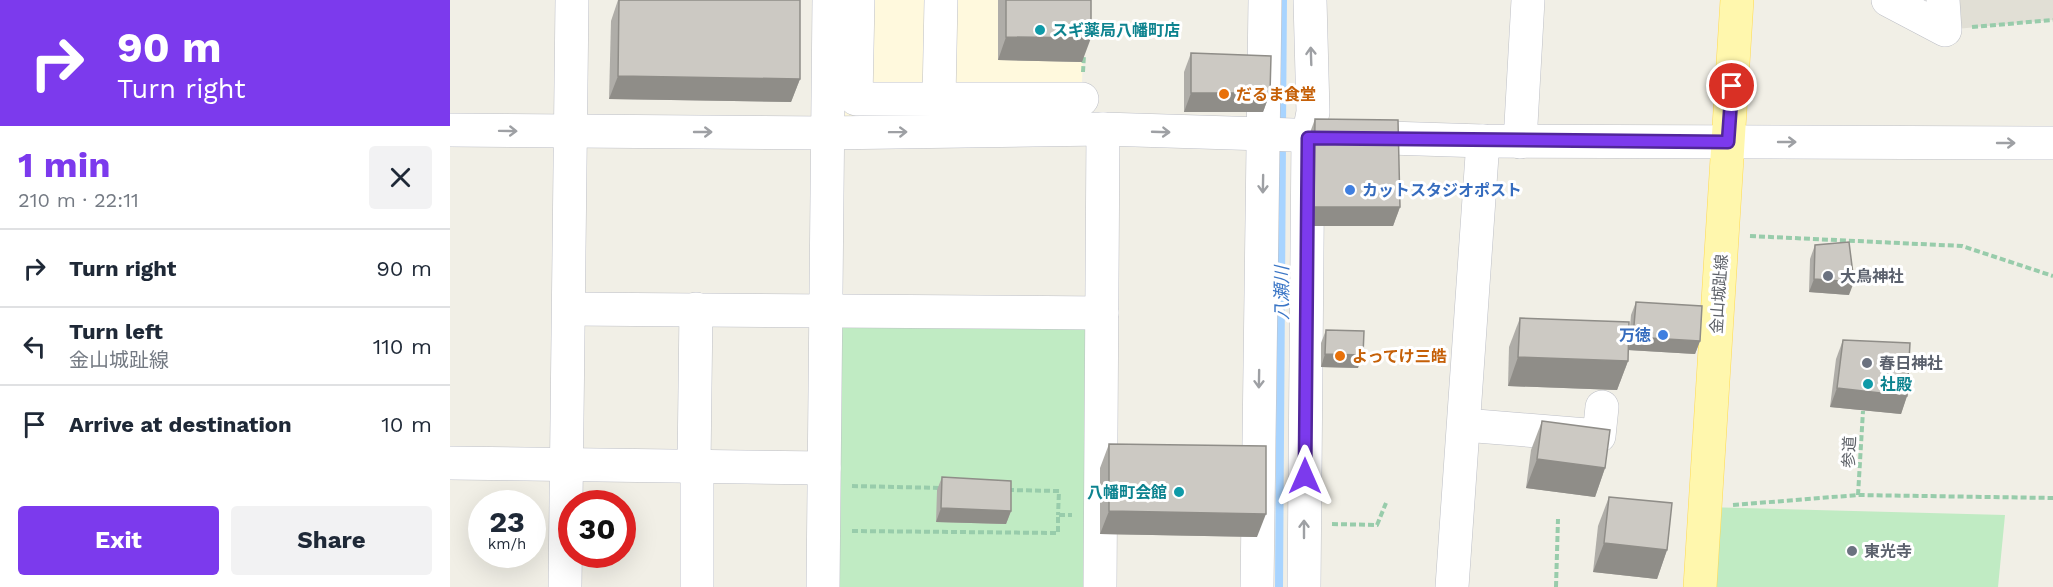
<!DOCTYPE html>
<html lang="en">
<head>
<meta charset="utf-8">
<style>
	body { margin:0; font-family:"Work Sans","Noto Sans JP",sans-serif; background:#f2f2f3; color:#1f2937; height:100vh; display:flex; flex-direction:column; font-size:22px; white-space:nowrap }
	* { box-sizing:border-box; margin:0 }
	p { font-size:20px; color:#747a83 }
	.icon { flex:none; width:33px; height:33px; fill:none; stroke:currentColor; stroke-width:2; stroke-linecap:round; stroke-linejoin:round }
	.map { position:relative; flex:1; overflow:hidden }
	.panel { display:flex; flex-direction:column; background:#fff; width:450px }
	.panel>* { flex:none }
	.banner { background:#7c3aed; color:#fff; overflow:hidden }
	.speed { position:absolute; left:18px; top:490px; display:flex; gap:12px; font-size:30px; font-weight:700; text-align:center }
	.speed>* { display:grid; place-content:center; width:78px; height:78px; border-radius:50%; background:#fff; box-shadow:0 6px 24px #0002; line-height:1 }
	.speed small { font-size:15px; font-weight:400 }
	.speed .limit { border:9px solid #d22; background:#fff; color:#111 }
	.pin { position:absolute; display:grid; place-items:center; width:51px; height:51px; color:#fff; margin:-26px; border:3px solid #fff; border-radius:50%; box-shadow:0 2px 6px #0007 }
	.me { position:absolute; width:66px; margin:-33px; rotate:0deg; stroke-linejoin:round; filter:drop-shadow(0 0 4px #0008) }
	.turn { display:flex; align-items:center; gap:21px; height:126px; padding:0 18px; font-size:27px }
	.turn .icon { width:78px; height:78px; stroke-width:2.5 }
	.turn b { display:block; font-size:42px; line-height:51px }
	.round { display:grid; place-items:center; flex:none; width:63px; height:63px; border-radius:6px; background:#f2f2f3 }
	.summary { display:flex; align-items:center; justify-content:space-between; height:102px; padding:0 18px }
	h1 { font-size:36px; font-weight:700; line-height:45px; color:#7c3aed }
	.primary-button { display:flex; gap:12px; margin-top:auto; padding:12px 18px }
	.primary-button a { flex:1; height:69px; border-radius:6px; background:#7c3aed; color:#fff; font-size:24px; font-weight:700; line-height:69px; text-align:center }
	.primary-button a+a { background:#f2f2f3; color:#1f2937 }
	ul { padding:0; list-style:none }
	li { display:flex; align-items:center; gap:18px; height:78px; padding:0 18px; border-top:2px solid #e0e1e3 }
	li div { flex:1 }
	li b { display:block; font-size:22px }
	li em { font-style:normal }
	main { display:flex; flex:1; min-height:0 }
	.map>svg:first-child { display:block }
</style>
</head>
<body>
<main>
<section class="panel">
<div class="banner">
<div class="turn"><svg class="icon" aria-label="right" viewBox="0 0 24 24"><path d="M7 20v-9h11M14 6l5 5-5 5"/></svg><div><b>90 m</b>Turn right</div></div>
</div>
<div class="summary"><div><h1>1 min</h1><p>210 m · 22:11</p></div><a class="round"><svg class="icon" aria-label="close" viewBox="0 0 24 24"><path d="M6 6l12 12M18 6L6 18"/></svg></a></div>
<ul>
<li><svg class="icon" aria-label="right" viewBox="0 0 24 24"><path d="M7 20v-9h11M14 6l5 5-5 5"/></svg><div><b>Turn right</b></div><em>90 m</em></li>
<li><svg class="icon" aria-label="left" viewBox="0 0 24 24"><path d="M17 20v-9H6M10 6l-5 5 5 5"/></svg><div><b>Turn left</b><p>金山城趾線</p></div><em>110 m</em></li>
<li><svg class="icon" aria-label="arrive" viewBox="0 0 24 24"><path d="M6 21V4h12l-3 4 3 4H6"/></svg><div><b>Arrive at destination</b></div><em>10 m</em></li>
</ul>
<div class="primary-button"><a>Exit</a><a>Share</a></div>
</section>
<div class="map">
<svg width="1603" height="587" viewBox="0 0 1603 587">
	<rect width="100%" height="100%" fill="#f1efe6"/>
	<polygon fill="#fff9dd" points="379,0 635,0 631,109 377,133"/>
	<polygon fill="#e1dfd5" points="1493,0 1603,0 1603,20 1495,30"/>
	<g fill="#c0ebc3">
		<polygon points="376,311 652,313 650,587 373,587"/>
		<polygon points="1255,507 1555,515 1548,587 1250,587"/>
	</g>
	<g fill="none" stroke-linecap="round" stroke-linejoin="round">
		<g stroke="#a8d4ff" stroke-width="8">
			<polyline points="832,127 833,0"/>
			<polyline points="829,587 832,142"/>
		</g>
		<defs>
			<g id="minor">
				<polyline points="408,0 406,99 632,99"/>
				<polyline points="1438,0 1495,30 1493,0"/>
				<polyline points="489,99 491,0"/>
				<polyline points="0,130 377,133 653,129 1033,141 1603,143"/>
				<polyline points="1070,142 1078,0"/>
				<polyline points="119,309 652,313"/>
				<polyline points="1014,425 1149,436 1152,407"/>
				<polyline points="0,463 374,468"/>
				<polyline points="244,466 246,309"/>
				<polyline points="115,587 122,0"/>
				<polyline points="247,587 247,466"/>
				<polyline points="373,587 379,0"/>
				<polyline points="650,587 653,129"/>
				<polyline points="807,587 815,0"/>
				<polyline points="854,587 858,138 863,112 860,0"/>
				<polyline points="1002,587 1033,141"/>
			</g>
			<polyline id="major" points="1250,587 1287,0"/>
		</defs>
		<use href="#minor" stroke="#bdbfc6" stroke-width="34"/>
		<use href="#major" stroke="#ffda51" stroke-width="34"/>
		<g stroke="#98ccab" stroke-width="4" stroke-dasharray="6 3" stroke-linecap="butt">
			<polyline points="1522,27 1603,20"/>
			<polyline points="633,72 634,55"/>
			<polyline points="1300,236 1512,246 1603,276"/>
			<polyline points="402,486 491,488"/>
			<polyline points="558,490 609,491 608,515"/>
			<polyline points="1408,495 1413,411"/>
			<polyline points="1283,505 1408,495 1603,498"/>
			<polyline points="882,524 927,525 936,503"/>
			<polyline points="402,531 608,533 608,515 622,515"/>
			<polyline points="1106,587 1108,519"/>
		</g>
		<use href="#minor" stroke="#fff" stroke-width="33"/>
		<use href="#major" stroke="#fff7ad" stroke-width="33"/>
	</g>
	<g fill="#afada8">
		<polygon points="168,0 350,0 350,79 341,102 159,99 161,21"/>
		<polygon points="548,0 641,0 632,62 548,60"/>
		<polygon points="741,53 820,93 813,112 734,112 734,72"/>
		<polygon points="865,119 950,207 943,226 857,226 858,138"/>
		<polygon points="1365,245 1399,295 1359,292 1360,259"/>
		<polygon points="1186,302 1250,341 1245,354 1178,350 1181,315"/>
		<polygon points="1070,318 1178,361 1167,390 1058,386 1059,347"/>
		<polygon points="876,330 908,368 871,367 871,343"/>
		<polygon points="1393,340 1457,396 1451,414 1380,407 1386,359"/>
		<polygon points="1092,421 1155,468 1145,497 1076,488 1081,450"/>
		<polygon points="659,444 807,537 650,534 650,468"/>
		<polygon points="492,477 561,511 556,524 486,522 487,490"/>
		<polygon points="1159,497 1217,550 1207,579 1143,572 1148,526"/>
	</g>
	<g fill="#8f8d88">
		<polygon points="556,37 641,38 632,62 548,60"/>
		<polygon points="168,76 350,79 341,102 159,99"/>
		<polygon points="741,93 820,93 813,112 734,112"/>
		<polygon points="864,207 950,207 943,226 857,226"/>
		<polygon points="1364,279 1404,282 1399,295 1359,292"/>
		<polygon points="1183,337 1250,341 1245,354 1178,350"/>
		<polygon points="875,354 913,355 908,368 871,367"/>
		<polygon points="1068,357 1178,361 1167,390 1058,386"/>
		<polygon points="1387,388 1457,396 1451,414 1380,407"/>
		<polygon points="1087,459 1155,468 1145,497 1076,488"/>
		<polygon points="491,508 561,511 556,524 486,522"/>
		<polygon points="659,511 816,514 807,537 650,534"/>
		<polygon points="1154,543 1217,550 1207,579 1143,572"/>
	</g>
	<g fill="#ccc9c3" stroke="#8f8d88" stroke-width="1.5">
		<polygon points="169,0 350,0 350,79 168,76"/>
		<polygon points="556,0 641,0 641,38 556,37"/>
		<polygon points="741,53 821,56 820,93 741,93"/>
		<polygon points="865,119 948,120 950,207 864,207"/>
		<polygon points="1399,242 1404,282 1364,279 1365,245"/>
		<polygon points="1186,302 1252,306 1250,341 1183,337"/>
		<polygon points="1070,318 1179,322 1178,361 1068,357"/>
		<polygon points="876,330 914,331 913,355 875,354"/>
		<polygon points="1393,340 1460,343 1457,396 1387,388"/>
		<polygon points="1092,421 1160,430 1155,468 1087,459"/>
		<polygon points="659,444 816,446 816,514 659,511"/>
		<polygon points="492,477 561,481 561,511 491,508"/>
		<polygon points="1159,497 1222,503 1217,550 1154,543"/>
	</g>
	<defs><path id="oneway-shaft" d="M-6 0H5M1.5-3L5.5 0L1.5 3" fill="none" stroke-width="1.6" stroke-linecap="round" stroke-linejoin="round" transform="scale(1.5)"/></defs>
	<g stroke="#9ea0a4">
		<use href="#oneway-shaft" transform="translate(861 56) rotate(-92)"/>
		<use href="#oneway-shaft" transform="translate(58 131) rotate(1)"/>
		<use href="#oneway-shaft" transform="translate(253 132)"/>
		<use href="#oneway-shaft" transform="translate(448 132) rotate(-1)"/>
		<use href="#oneway-shaft" transform="translate(711 132) rotate(2)"/>
		<use href="#oneway-shaft" transform="translate(1337 142)"/>
		<use href="#oneway-shaft" transform="translate(1556 143)"/>
		<use href="#oneway-shaft" transform="translate(813 184) rotate(91)"/>
		<use href="#oneway-shaft" transform="translate(809 379) rotate(91)"/>
		<use href="#oneway-shaft" transform="translate(854 529) rotate(-90)"/>
	</g>
	<g fill="none" stroke-linecap="round" stroke-linejoin="round">
		<defs>
			<polyline id="route" points="855,476 858,138 1278,142 1282,86"/>
		</defs>
		<use href="#route" stroke="#51269a" stroke-width="15"/>
		<use href="#route" stroke="#7c3aed" stroke-width="10"/>
	</g>
	<g fill="#0f9aa8" stroke="#fff" stroke-width="2">
		<circle cx="590" cy="30" r="6"/>
		<circle cx="1418" cy="384" r="6"/>
		<circle cx="729" cy="492" r="6"/>
	</g>
	<g fill="#e8710a" stroke="#fff" stroke-width="2">
		<circle cx="774" cy="94" r="6"/>
		<circle cx="890" cy="356" r="6"/>
	</g>
	<g fill="#3f7fe0" stroke="#fff" stroke-width="2">
		<circle cx="900" cy="190" r="6"/>
		<circle cx="1213" cy="335" r="6"/>
	</g>
	<g fill="#6b7280" stroke="#fff" stroke-width="2">
		<circle cx="1378" cy="276" r="6"/>
		<circle cx="1417" cy="363" r="6"/>
		<circle cx="1402" cy="551" r="6"/>
	</g>
	<g text-anchor="middle" dominant-baseline="central" stroke-width="6" stroke-linejoin="round" paint-order="stroke">
		<g font-size="16" font-weight="bold" fill="#0d838f" stroke="#fff" text-anchor="start">
			<text x="602" y="30">スギ薬局八幡町店</text>
			<text x="1430" y="384">社殿</text>
			<text x="717" y="492" text-anchor="end">八幡町会館</text>
		</g>
		<g font-size="16" font-weight="bold" fill="#c56008" stroke="#fff" text-anchor="start">
			<text x="786" y="94">だるま食堂</text>
			<text x="902" y="356">よってけ三皓</text>
		</g>
		<g font-size="16" font-weight="bold" fill="#366cbe" stroke="#fff" text-anchor="start">
			<text x="912" y="190">カットスタジオポスト</text>
			<text x="1201" y="335" text-anchor="end">万徳</text>
		</g>
		<g font-size="16" font-weight="bold" fill="#5b616d" stroke="#fff" text-anchor="start">
			<text x="1390" y="276">大鳥神社</text>
			<text x="1429" y="363">春日神社</text>
			<text x="1414" y="551">東光寺</text>
		</g>
		<g font-size="16" fill="#5d6168" stroke="#fff">
			<text transform="translate(1269 294) rotate(-86)">金山城趾線</text>
			<text transform="translate(1399 452) rotate(-87)">参道</text>
		</g>
		<g font-size="18" font-style="italic" fill="#3b76c6" stroke="#fff">
			<text transform="translate(831 293) rotate(-90)">八瀬川</text>
		</g>
	</g>
</svg>
<div class="speed"><div>23<small>km/h</small></div><div class="limit">30</div></div>
<div class="pin" style="left:1282px;top:86px;background:#d93025"><svg class="icon" aria-label="arrive" viewBox="0 0 24 24"><path d="M6 21V4h12l-3 4 3 4H6"/></svg></div>
<svg class="me" style="left:855px;top:476px" viewBox="-20 -20 40 40"><path d="M0-17L14 15 0 8-14 15z" fill="#7c3aed" stroke="#fff" stroke-width="4"/></svg>
</div>
</main>
</body>
</html>
